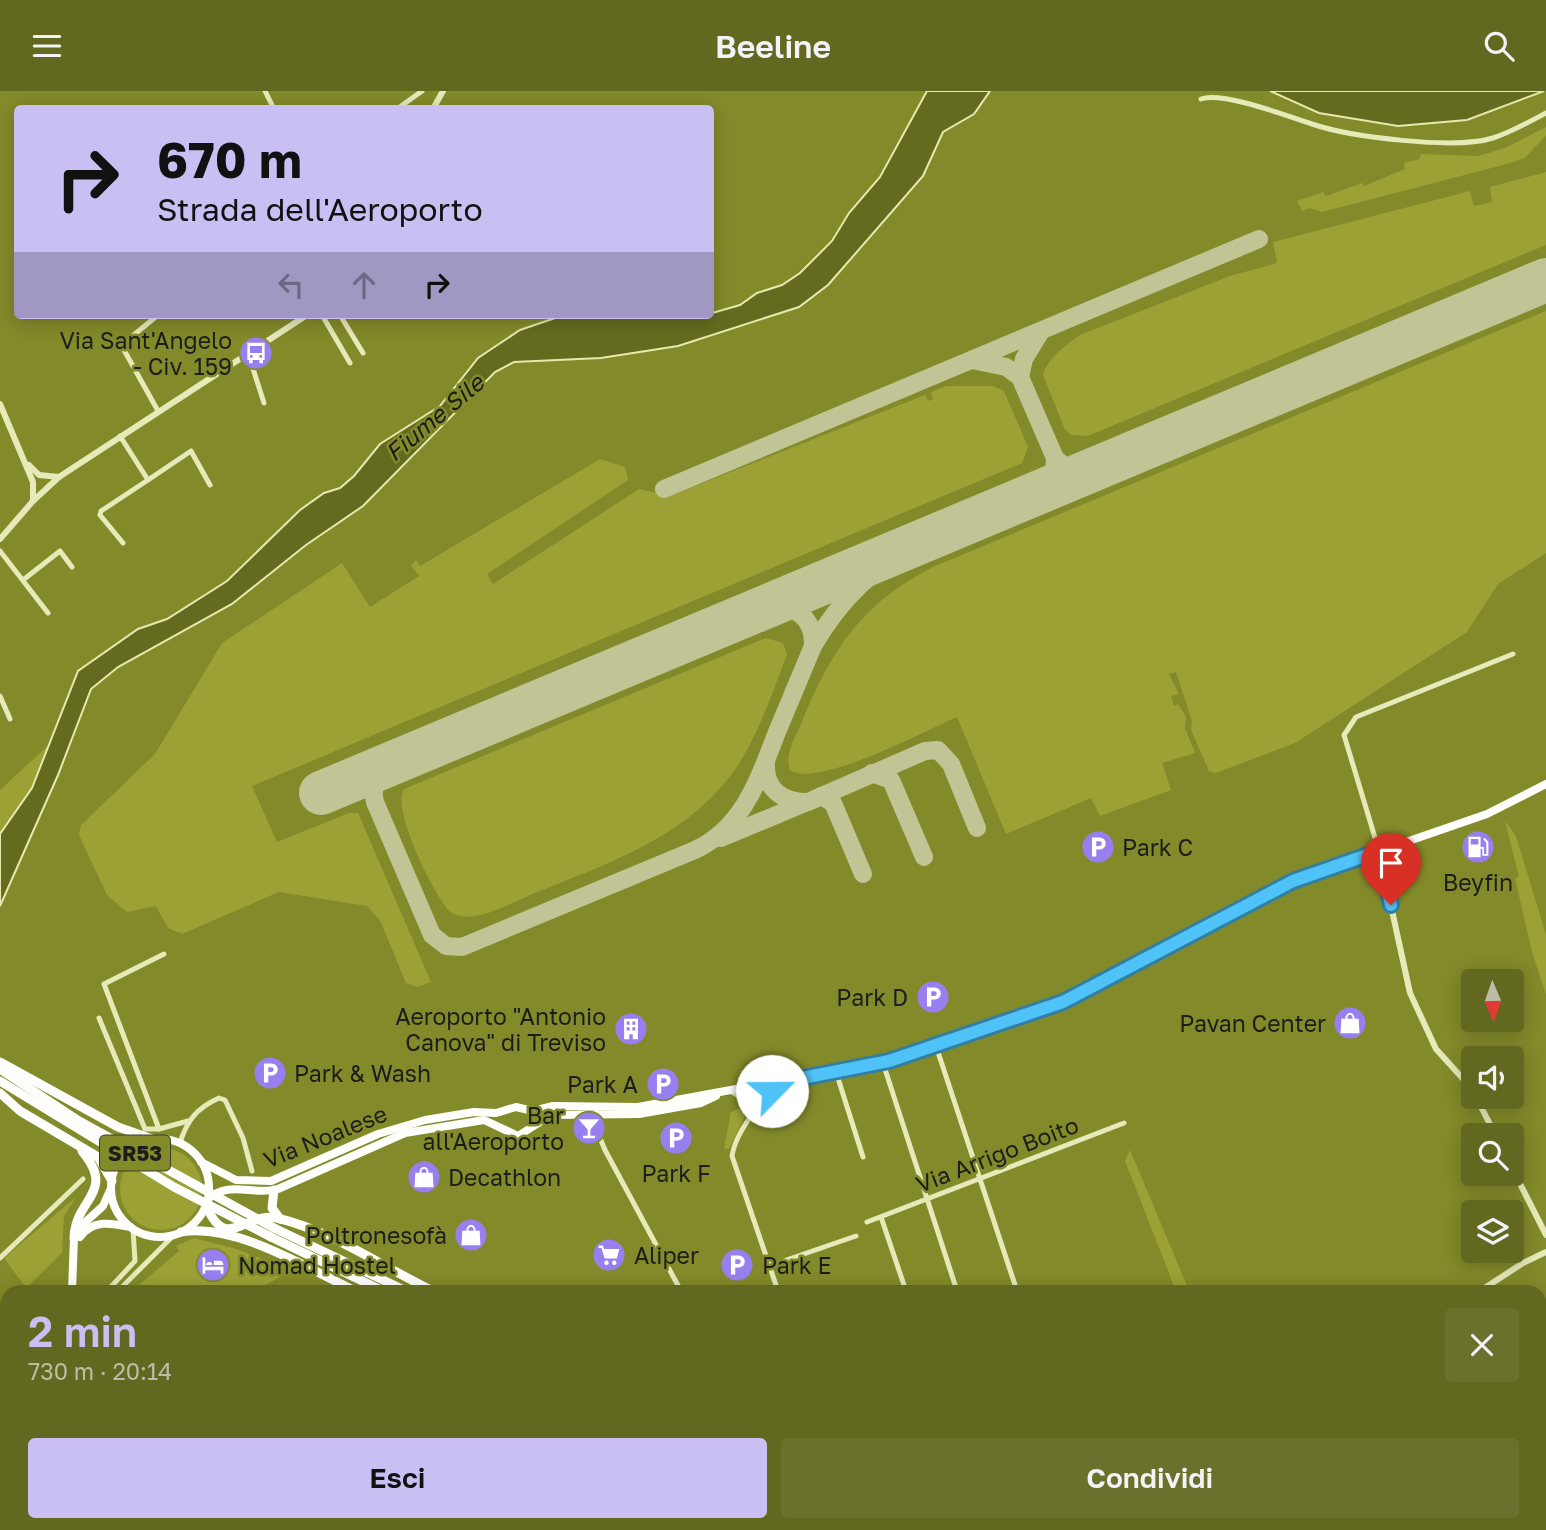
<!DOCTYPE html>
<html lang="it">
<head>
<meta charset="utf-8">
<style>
	body { margin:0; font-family:"Golos Text",sans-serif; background:#6b702d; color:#f1f3f6; height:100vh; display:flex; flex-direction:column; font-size:26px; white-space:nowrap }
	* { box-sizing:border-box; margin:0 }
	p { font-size:23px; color:#bbbea5 }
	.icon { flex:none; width:38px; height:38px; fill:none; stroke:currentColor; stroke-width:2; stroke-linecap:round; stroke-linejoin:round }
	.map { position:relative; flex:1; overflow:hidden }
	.sheet { position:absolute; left:0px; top:1194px; width:1547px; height:247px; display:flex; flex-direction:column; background:#626820; border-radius:21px 21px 0 0; box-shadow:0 4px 18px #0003 }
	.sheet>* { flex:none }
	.top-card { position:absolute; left:14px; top:14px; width:700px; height:214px; border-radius:7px; box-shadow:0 4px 18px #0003; background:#c9bff3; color:#111; overflow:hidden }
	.needle { width:46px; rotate:178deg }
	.controls { position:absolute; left:1461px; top:878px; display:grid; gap:14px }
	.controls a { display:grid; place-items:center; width:63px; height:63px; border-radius:7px; background:#626820; box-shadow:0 4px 18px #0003; font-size:35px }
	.pin { position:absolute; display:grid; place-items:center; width:60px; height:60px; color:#fff; margin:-72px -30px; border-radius:50% 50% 50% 0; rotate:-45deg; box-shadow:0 0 7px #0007 }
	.pin .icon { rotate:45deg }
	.me { position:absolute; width:77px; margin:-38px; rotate:67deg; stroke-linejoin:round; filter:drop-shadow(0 0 5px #0008) }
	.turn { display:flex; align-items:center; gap:24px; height:147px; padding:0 28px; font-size:32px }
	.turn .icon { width:91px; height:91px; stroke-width:2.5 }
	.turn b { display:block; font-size:49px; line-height:60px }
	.lanes { display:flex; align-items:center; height:66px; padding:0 28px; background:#0003; justify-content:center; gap:35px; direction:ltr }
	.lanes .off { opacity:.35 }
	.round { display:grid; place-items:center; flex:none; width:74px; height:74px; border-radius:7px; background:#6b702d }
	.summary { display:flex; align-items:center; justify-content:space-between; height:119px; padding:0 28px }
	h1 { font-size:42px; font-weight:600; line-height:52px; color:#c9bff3 }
	.button { display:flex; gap:14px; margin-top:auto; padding:14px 28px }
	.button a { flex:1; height:80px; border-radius:7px; background:#c9bff3; color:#111; font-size:28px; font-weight:600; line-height:80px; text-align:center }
	.button a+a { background:#6b702d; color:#f1f3f6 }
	header { display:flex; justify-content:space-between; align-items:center; height:91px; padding:0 28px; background:#626820; font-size:32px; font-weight:600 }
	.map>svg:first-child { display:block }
</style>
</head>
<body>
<header><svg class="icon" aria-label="menu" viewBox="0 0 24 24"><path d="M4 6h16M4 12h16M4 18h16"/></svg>Beeline<svg class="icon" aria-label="search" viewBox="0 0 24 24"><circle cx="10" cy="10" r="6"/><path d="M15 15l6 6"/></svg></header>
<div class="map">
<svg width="1546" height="1439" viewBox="0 0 1546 1439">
	<rect width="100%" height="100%" fill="#838a2a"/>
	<g fill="#9ba135">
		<polygon points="1546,36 1546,44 1525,67 1507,73 1322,121 1310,117 1302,120 1297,110 1323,101 1326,105 1362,92 1364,95 1405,78 1404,72 1419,68 1421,63 1478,65 1505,57"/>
		<path d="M 1546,81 L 1546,154 L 1088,345 L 1072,344 L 1065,339 L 1043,284 C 1049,265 1065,255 1080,244 L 1230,185 L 1277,172 L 1273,151 L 1470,100 L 1474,115 L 1492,111 L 1490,96 Z"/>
		<path d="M 1546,220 L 1546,462 L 1498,493 L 1467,541 L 1295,652 L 1216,682 L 1209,680 L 1191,639 L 1192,630 L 1176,581 L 1169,583 L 1179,603 L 1171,605 L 1174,615 L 1178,613 L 1186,626 L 1185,637 L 1195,662 L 1162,672 L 1171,699 L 1100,725 L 1091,707 L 1006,743 L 957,626 C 927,639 816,698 790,679 C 784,664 795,647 801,633 C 830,561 861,512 933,476 Z"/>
		<polygon points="946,295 993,295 1004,300 1028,356 1022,372 252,695 277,751 349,722 358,722 431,891 417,896 406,892 380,829 367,815 279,801 182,843 168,837 156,815 127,821 107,804 79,744 81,734 155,663 222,552 342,472 370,516 419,485 411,474 416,469 420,475 600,368 625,376 628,389 487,483 493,493 639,398 670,405 925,304 928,310 933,308 931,301"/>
		<path d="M 766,547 L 783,552 L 787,563 C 774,598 762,633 743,666 C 696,745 608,772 528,805 C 507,814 470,836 449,820 C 433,801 391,719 404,698 Z"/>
		<polygon points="51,652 32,697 0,743 0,699"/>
		<polygon points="1505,730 1516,745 1546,844 1546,903 1532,861 1515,787 1519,786"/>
		<polygon points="741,1013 745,1013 747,1020 729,1058 724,1057 731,1021 742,1016"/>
		<circle cx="161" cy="1098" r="41"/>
		<polygon points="1130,1059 1188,1197 1176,1200 1125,1070"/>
		<polygon points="76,1106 64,1125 62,1162 26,1197 4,1167"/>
		<polygon points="194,1147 233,1157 293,1179 254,1200 132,1200 179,1160 176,1155"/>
		<polygon points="1146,1433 1185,1433 1172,1439 1134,1439"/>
	</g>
	<g fill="#656b1e" stroke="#e6e9ad" stroke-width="2">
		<polygon points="927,0 990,0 974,23 943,41 923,85 828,194 799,216 678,255 601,267 514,271 495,281 363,415 306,454 232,513 118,576 91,598 58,684 0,815 0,743 32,697 78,580 138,538 167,528 227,490 300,419 324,402 340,397 354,385 380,353 440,315 478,267 520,239 564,224 695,227 740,214 757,202 782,194 800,182 832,150 849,122 880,86"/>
		<polygon points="1270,0 1544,0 1467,29 1398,35 1319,22"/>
	</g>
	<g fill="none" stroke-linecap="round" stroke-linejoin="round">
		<g stroke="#c1c494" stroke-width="18">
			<polyline points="1041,240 1024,268 1020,286 1055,367 1067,378 1086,381"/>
			<polyline points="972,269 1006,276 1020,286"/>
			<polyline points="664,398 1259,148"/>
			<polyline points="1046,398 1054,384 1055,367"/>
			<path d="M 764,516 C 792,512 814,524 813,555 C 841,507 874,476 922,450"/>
			<path d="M 398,670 C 380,680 370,689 375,711 L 432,844 L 446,855 L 462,856 L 695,759 C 744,736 759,687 777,641 C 789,612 801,583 813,555"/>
			<path d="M 766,671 C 764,699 783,711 808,711 L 925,660 L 938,659 L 951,673 L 977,737"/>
			<polyline points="872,682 891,689 924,766"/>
			<polyline points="821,705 833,712 863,783"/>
			<polyline points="721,747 805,712"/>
		</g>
		<polyline stroke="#c1c494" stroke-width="44" points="321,702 1546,189"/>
		<g stroke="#e6e9b8" stroke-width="5">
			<polyline points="265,0 274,18"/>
			<path d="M 1201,8 C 1222,0 1287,25 1312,33 C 1350,46 1455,59 1493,47 C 1511,41 1529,31 1546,22"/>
			<polyline points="397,18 422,0"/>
			<polyline points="158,224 124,252 124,259 158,320"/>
			<polyline points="322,224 350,272"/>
			<polyline points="340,224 363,262"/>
			<polyline points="248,262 264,312"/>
			<polyline points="120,345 148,389 191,360 210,394"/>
			<polyline points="123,452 100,424 101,420 148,389"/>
			<polyline points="0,460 48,522"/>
			<polyline points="23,489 60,460 72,476"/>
			<polyline points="0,605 10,628"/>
			<polyline points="1379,760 1344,644 1356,626 1513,563"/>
			<polyline points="164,863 104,893 159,1038 188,1030"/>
			<polyline points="99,927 145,1038 159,1038"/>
			<polyline points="936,955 1017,1200"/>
			<polyline points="883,972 957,1200"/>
			<polyline points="836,981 863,1066"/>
			<polyline points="732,1001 753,1013"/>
			<polyline points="597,1021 597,1040 605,1059 681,1200"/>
			<polyline points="754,1021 755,996"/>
			<path d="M 180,1052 C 187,1029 197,1017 219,1007 L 225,1009 L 243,1047 L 252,1080"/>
			<polyline points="881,1126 906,1200"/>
			<polyline points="867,1131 1124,1032"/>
			<polyline points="0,1167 83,1088"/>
			<polyline points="769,1175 856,1145"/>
			<polyline points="107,1200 135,1170 133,1138"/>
			<polyline points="118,1200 174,1144"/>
			<path d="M 778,1200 L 732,1065 C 736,1039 763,1008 782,991"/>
			<polyline points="0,1354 7,1367"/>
			<polyline points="1540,1359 1546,1367"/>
			<polyline points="210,1433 213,1439"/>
			<polyline points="83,1439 87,1433"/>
		</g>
		<g stroke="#e6e9b8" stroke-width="6">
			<polyline points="433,18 443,0"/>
			<polyline points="0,313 33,391 33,410"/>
			<polyline points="29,374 39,384 59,386"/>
			<polyline points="0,448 33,410 59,386 307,224"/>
			<polyline points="1379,760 1410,902 1436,958 1474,1000"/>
			<polyline points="1476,1006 1496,1045"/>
			<polyline points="1512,1077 1546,1144"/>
			<polyline points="1480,1200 1523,1172 1546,1161"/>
			<polyline points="883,1439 908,1433"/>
		</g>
		<g stroke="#fefefa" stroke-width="8">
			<circle cx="160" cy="1097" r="49"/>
			<polyline points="201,1071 236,1089 271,1090 378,1043 425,1029 474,1021 496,1022 516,1016 533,1020 553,1015 638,1016 889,970 1064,911 1293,790 1487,723 1546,693"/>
			<path d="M 208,1108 C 230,1089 252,1105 278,1098 L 405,1042 L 484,1029 L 518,1045 L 551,1024 L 639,1023 L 701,1012 L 716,1005"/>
			<path d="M 80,1146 C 93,1128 111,1132 130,1136"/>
			<polyline points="72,1200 74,1147 81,1135 103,1115 111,1097"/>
			<polyline points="0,1313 7,1306"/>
		</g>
		<g stroke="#fefefc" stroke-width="9">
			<polyline points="0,971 118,1036 155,1049"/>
			<polyline points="0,1002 20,1020 98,1066 112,1090"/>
			<polyline points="274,1099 272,1117 280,1128"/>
			<path d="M 206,1114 C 226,1163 246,1120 277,1127 C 332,1140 383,1176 433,1200"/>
			<polyline points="274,1137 406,1200"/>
			<path d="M 181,1141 C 236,1132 307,1177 355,1200"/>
			<polyline points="271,1146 383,1200"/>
			<path d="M 74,1147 C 75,1107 117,1102 82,1060"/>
			<polyline points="827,1433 838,1439"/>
			<polyline points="847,1433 857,1439"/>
		</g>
		<g stroke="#fefefc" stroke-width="9">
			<polyline points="0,978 79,1030 274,1137"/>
			<polyline points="0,990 174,1096 271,1146"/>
		</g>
	</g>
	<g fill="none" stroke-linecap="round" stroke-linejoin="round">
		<defs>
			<polyline id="route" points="772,1000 782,991 889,970 1063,911 1293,790 1379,760 1391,814"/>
		</defs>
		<use href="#route" stroke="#337fa1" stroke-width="18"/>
		<use href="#route" stroke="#4fc3f7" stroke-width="12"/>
	</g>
	<defs>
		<symbol id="bus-disc" viewBox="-11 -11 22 22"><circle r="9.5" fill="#987ff0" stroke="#838a2a"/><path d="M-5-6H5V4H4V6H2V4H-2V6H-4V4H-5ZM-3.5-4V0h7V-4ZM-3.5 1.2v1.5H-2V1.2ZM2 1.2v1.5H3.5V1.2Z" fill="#fff"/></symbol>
		<symbol id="parking-disc" viewBox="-11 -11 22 22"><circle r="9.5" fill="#987ff0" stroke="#838a2a"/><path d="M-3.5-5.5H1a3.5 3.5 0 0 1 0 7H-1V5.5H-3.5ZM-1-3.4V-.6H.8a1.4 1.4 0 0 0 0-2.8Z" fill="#fff"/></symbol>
		<symbol id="fuel-disc" viewBox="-11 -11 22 22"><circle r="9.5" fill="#987ff0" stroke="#838a2a"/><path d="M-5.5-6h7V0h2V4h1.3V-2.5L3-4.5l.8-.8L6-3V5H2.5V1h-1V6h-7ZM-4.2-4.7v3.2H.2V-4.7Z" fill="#fff"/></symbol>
		<symbol id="shop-disc" viewBox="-11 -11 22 22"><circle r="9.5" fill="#987ff0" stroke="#838a2a"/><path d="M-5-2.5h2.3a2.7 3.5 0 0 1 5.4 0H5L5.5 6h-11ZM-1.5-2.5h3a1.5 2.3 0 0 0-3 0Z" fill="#fff"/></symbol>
		<symbol id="building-disc" viewBox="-11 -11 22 22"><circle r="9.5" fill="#987ff0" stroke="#838a2a"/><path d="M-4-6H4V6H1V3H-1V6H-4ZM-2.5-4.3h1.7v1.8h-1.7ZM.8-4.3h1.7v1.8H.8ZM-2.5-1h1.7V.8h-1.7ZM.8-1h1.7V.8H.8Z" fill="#fff"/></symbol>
		<symbol id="bar-disc" viewBox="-11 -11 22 22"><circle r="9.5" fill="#987ff0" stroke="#838a2a"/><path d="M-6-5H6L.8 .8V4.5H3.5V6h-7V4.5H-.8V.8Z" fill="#fff"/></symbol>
		<symbol id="supermarket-disc" viewBox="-11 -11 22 22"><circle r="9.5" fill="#987ff0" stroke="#838a2a"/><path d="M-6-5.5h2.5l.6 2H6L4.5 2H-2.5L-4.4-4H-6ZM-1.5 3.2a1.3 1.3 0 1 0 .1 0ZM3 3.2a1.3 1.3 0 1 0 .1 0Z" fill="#fff"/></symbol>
		<symbol id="hotel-disc" viewBox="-11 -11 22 22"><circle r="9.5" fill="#987ff0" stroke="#838a2a"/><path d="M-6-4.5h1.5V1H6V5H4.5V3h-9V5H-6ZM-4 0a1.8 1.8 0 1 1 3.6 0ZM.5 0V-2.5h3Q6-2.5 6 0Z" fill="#fff"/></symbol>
	</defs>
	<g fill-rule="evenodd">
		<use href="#bus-disc" x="237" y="243" width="38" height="38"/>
		<use href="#parking-disc" x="1079" y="737" width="38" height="38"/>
		<use href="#fuel-disc" x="1459" y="737" width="38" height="38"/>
		<use href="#parking-disc" x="914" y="887" width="38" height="38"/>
		<use href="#shop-disc" x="1331" y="913" width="38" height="38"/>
		<use href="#building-disc" x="612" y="919" width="38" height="38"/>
		<use href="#parking-disc" x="251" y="963" width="38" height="38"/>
		<use href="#parking-disc" x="644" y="974" width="38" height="38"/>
		<use href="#bar-disc" x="570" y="1018" width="38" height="38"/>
		<use href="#parking-disc" x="657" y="1028" width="38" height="38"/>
		<use href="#shop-disc" x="405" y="1067" width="38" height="38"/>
		<use href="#shop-disc" x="452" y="1125" width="38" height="38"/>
		<use href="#supermarket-disc" x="590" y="1145" width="38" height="38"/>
		<use href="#hotel-disc" x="194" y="1155" width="38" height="38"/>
		<use href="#parking-disc" x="718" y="1155" width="38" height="38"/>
	</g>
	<g text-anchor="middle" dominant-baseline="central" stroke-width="5" stroke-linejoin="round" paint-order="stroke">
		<rect fill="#838a2a" stroke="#3c3e21" stroke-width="2" x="100" y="1044.5" width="70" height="35" rx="5"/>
		<g font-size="21" font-weight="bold" fill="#1d1d1d">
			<text x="135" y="1062">SR53</text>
		</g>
		<g font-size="23" fill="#1d1d1d" stroke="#838a2a" text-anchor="end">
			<text x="232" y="249">Via Sant'Angelo<tspan x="232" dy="26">- Civ. 159</tspan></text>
			<text x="1122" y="756" text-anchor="start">Park C</text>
			<text x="1478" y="791" text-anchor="middle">Beyfin</text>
			<text x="908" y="906">Park D</text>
			<text x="606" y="925">Aeroporto "Antonio<tspan x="606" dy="26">Canova" di Treviso</tspan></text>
			<text x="1326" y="932">Pavan Center</text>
			<text x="294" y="982" text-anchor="start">Park &amp; Wash</text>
			<text x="638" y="993">Park A</text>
			<text x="564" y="1024">Bar<tspan x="564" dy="26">all'Aeroporto</tspan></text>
			<text x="676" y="1082" text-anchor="middle">Park F</text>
			<text x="448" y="1086" text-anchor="start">Decathlon</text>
			<text x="447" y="1144">Poltronesofà</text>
			<text x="634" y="1164" text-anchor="start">Aliper</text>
			<text x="238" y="1174" text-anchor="start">Nomad Hostel</text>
			<text x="762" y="1174" text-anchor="start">Park E</text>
		</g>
		<g font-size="23" fill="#1d1d1d" stroke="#838a2a">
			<text transform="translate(325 1045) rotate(-22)">Via Noalese</text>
			<text transform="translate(997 1063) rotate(-21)">Via Arrigo Boito</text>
		</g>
		<g font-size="24" font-style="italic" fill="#1c1c1a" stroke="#838a2a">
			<text transform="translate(434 326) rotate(-40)">Fiume Sile</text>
		</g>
	</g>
</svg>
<div class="controls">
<a><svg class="needle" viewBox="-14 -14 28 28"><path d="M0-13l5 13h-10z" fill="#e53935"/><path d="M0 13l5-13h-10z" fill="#bbbea5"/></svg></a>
<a><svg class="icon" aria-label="sound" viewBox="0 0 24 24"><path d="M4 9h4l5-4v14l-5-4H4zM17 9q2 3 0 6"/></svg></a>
<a><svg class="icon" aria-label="search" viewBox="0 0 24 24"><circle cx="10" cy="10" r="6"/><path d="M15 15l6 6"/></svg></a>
<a><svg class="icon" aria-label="layers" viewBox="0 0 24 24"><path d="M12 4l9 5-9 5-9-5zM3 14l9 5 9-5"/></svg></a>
</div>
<div class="pin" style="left:1391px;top:814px;background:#d93025"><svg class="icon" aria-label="arrive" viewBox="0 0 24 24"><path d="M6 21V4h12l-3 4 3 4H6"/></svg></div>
<svg class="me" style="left:772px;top:1000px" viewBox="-20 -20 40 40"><circle r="19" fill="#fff"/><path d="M0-13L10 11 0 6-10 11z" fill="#4fc3f7"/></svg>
<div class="top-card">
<div class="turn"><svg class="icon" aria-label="right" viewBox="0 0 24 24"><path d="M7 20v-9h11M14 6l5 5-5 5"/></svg><div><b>670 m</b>Strada dell'Aeroporto</div></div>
<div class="lanes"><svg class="icon off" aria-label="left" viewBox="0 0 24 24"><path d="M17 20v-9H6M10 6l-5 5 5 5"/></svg><svg class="icon off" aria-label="ahead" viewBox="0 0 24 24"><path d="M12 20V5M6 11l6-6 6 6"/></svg><svg class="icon" aria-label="right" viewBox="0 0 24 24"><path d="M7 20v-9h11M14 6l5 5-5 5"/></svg></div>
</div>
<section class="sheet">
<div class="summary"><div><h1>2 min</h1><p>730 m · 20:14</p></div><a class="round"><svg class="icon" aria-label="close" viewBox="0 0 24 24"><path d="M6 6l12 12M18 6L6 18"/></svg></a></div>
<div class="button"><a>Esci</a><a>Condividi</a></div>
</section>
</div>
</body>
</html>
